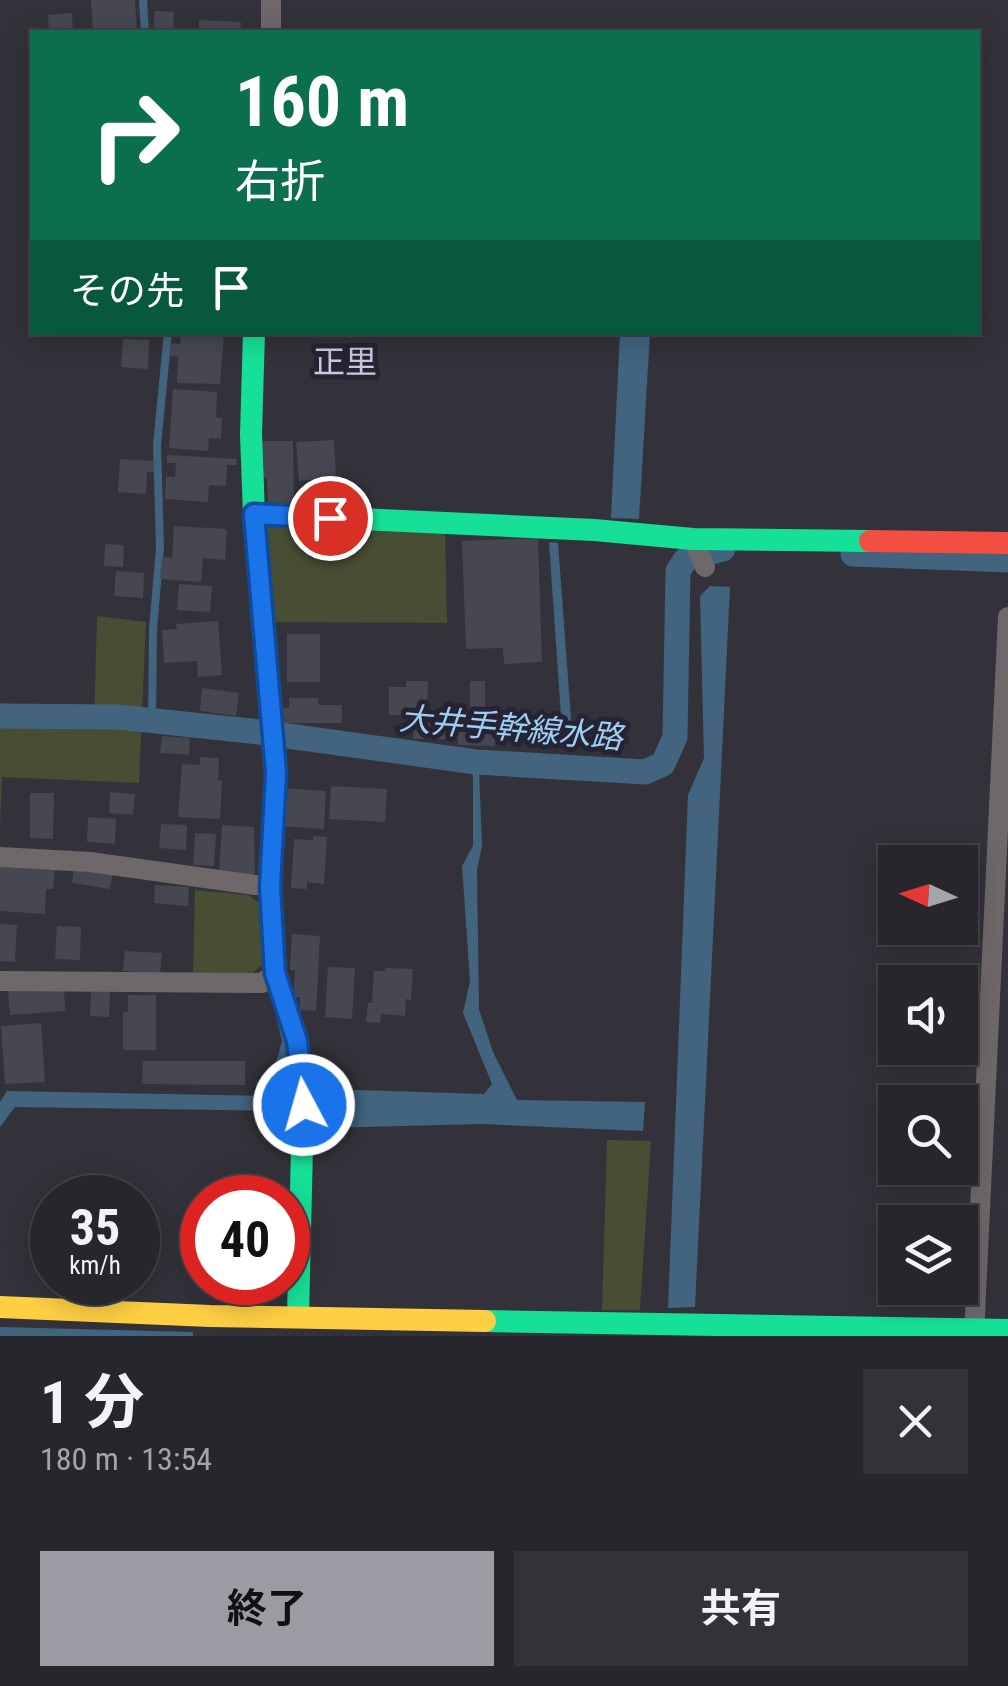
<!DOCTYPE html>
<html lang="ja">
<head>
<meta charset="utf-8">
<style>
	body { margin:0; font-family:"Roboto Condensed","Noto Sans JP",sans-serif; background:#323238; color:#f1f3f6; height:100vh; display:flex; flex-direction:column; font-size:38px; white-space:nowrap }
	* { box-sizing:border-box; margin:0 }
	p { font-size:32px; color:#a4a5a9 }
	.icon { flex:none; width:55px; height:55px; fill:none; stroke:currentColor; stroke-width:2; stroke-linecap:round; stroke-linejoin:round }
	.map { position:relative; height:1336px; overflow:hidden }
	.side { display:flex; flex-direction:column; background:#26262c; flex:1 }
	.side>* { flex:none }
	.guide { position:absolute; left:30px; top:30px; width:950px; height:305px; border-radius:0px; box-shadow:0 5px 25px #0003,0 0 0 2px #424348; background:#0b6e4f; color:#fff; overflow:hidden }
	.needle { width:65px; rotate:274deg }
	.controls { position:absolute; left:878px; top:845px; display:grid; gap:20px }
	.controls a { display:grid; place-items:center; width:100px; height:100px; border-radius:0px; background:#26262c; box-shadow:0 5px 25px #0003,0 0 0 2px #424348; font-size:50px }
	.speed { position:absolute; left:30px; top:1175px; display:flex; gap:20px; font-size:50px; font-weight:700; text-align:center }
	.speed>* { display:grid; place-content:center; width:130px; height:130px; border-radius:50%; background:#26262c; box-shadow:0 5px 25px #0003,0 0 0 2px #424348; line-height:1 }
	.speed small { font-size:25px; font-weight:400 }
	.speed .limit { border:15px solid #d22; background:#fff; color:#111 }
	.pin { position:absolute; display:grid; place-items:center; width:85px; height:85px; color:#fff; margin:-42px; border:5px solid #fff; border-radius:50%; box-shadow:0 2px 10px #0007 }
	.me { position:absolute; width:110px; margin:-55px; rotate:354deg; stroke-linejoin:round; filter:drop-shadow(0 0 8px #0008) }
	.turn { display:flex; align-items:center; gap:35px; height:210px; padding:0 40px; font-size:45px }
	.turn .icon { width:130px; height:130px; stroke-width:2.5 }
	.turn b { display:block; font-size:70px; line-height:85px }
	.then { display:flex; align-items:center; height:95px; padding:0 40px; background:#0003; gap:20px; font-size:38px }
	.round { display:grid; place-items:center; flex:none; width:105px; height:105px; border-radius:0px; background:#323238 }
	.overview { display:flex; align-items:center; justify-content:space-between; height:170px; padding:0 40px }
	h1 { font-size:60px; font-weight:700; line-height:75px }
	.action { display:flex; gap:20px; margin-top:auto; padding:20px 40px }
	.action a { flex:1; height:115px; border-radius:0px; background:#9c9ba4; color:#111; font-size:40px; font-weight:700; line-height:115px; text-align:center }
	.action a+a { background:#323238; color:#f1f3f6 }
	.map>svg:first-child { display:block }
</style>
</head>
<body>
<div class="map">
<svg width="1008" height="1336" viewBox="0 0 1008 1336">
	<rect width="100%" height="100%" fill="#33323a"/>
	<g fill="#474e33">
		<polygon points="263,521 445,530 447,623 274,622"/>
		<polygon points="97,616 146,622 139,783 2,777 0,827 0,723 94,725"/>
		<polygon points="195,890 248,895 259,903 262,965 250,975 193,975"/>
		<polygon points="607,1140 651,1141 640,1310 602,1310"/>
	</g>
	<g fill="#42647f">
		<polygon points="620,333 650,333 639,519 611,518"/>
		<polygon points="549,542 558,543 573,746 563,745"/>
		<polygon points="710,586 730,587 695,1307 668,1308 688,795 704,758 700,596"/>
		<polygon points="473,770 479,770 482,846 477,870 479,1009 493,1052 517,1100 645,1102 643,1131 482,1124 323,1128 325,1089 484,1094 492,1084 463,1013 470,981 462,866 473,846"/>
		<path d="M 273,1002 C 288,1036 293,1074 283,1111 L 15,1107 L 0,1127 L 0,1102 L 7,1091 L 267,1096 L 282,1041 Z"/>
		<polygon points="0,1327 193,1332 193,1336 0,1336"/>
	</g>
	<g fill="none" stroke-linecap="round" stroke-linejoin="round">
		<g stroke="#42647f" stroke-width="8">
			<polyline points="143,0 145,32"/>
			<polyline points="152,721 153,630 160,547 157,445 168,332"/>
		</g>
		<g stroke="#42647f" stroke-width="25">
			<polyline points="853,554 1008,560"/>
			<polyline points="0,716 118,717 259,732 476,762 645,772 663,764 675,737 678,571 686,559 723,549"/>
		</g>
	</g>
	<g fill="#474751">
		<polygon points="91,0 135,0 137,32 93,32"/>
		<polygon points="155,11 174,12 173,32 153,32"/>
		<polygon points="72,13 73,32 49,32 48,15"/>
		<polygon points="199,20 241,22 240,32 199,32"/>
		<polygon points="181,332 224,333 220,384 177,383 178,356 170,356 171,343 180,344"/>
		<polygon points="123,339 149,340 148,369 121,367"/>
		<polygon points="173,389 217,392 216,417 222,418 221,439 209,438 208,451 169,448"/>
		<polygon points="334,440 336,478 299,481 296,442"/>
		<polygon points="260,441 293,441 294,505 268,505 267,478 261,478"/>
		<polygon points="167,455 237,459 236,465 227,465 226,486 209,485 208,502 165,499 166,477 175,477 176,463 167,463"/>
		<polygon points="120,459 154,461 154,472 147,472 146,494 118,492"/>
		<polygon points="174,526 227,529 225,560 203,558 201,582 160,579 162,557 172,558"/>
		<polygon points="538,538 542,662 504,664 503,648 466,649 462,541"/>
		<polygon points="105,544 124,545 123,567 104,566"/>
		<polygon points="116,571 144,573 143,598 114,596"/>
		<polygon points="179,584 212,586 210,612 177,610"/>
		<polygon points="218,621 222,675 198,677 197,661 164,663 162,630 177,629 176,624"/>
		<rect x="287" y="634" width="33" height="48"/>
		<polygon points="406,681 428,681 427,715 389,715 389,687 406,687"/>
		<polygon points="470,681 485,681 485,710 495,710 495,746 458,745 458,739 413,739 414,723 431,723 431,709 470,710"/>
		<polygon points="202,688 239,693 236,716 200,711"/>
		<polygon points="289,698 318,698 319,705 342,705 342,723 279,723 279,708 289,708"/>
		<polygon points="162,736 190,738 189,755 160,753"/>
		<polygon points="200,757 219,758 218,780 222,781 220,819 178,817 182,764 200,765"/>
		<polygon points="331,786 387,789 385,822 329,819"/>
		<polygon points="284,788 326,791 324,829 281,826"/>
		<polygon points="110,792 135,794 133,815 109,813"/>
		<polygon points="30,793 54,793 53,839 30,838"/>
		<polygon points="88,817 116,819 115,844 87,842"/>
		<polygon points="161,824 187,825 186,850 159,848"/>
		<polygon points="222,825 254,827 255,875 219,872"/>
		<polygon points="195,833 216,834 214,866 193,865"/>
		<polygon points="313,836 327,837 324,884 307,882 307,889 291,888 294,839 313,840"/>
		<polygon points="74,865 113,871 110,889 72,883"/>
		<polygon points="0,867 55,870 53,889 46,889 45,914 0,911"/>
		<polygon points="155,885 189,887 188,906 154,903"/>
		<polygon points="0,924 17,925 15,962 0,961"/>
		<polygon points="57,926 81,927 80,960 55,959"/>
		<polygon points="292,934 320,936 316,1011 300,1010 300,997 293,997 295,970 290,970"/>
		<polygon points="125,951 162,953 160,973 123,971"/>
		<polygon points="328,967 355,968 352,1019 325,1017"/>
		<polygon points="385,968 413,969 411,1000 406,999 405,1016 381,1014 380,1023 366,1022 368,1003 372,1003 374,971 385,971"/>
		<polygon points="64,987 65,1011 10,1015 8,991"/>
		<polygon points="91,991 110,991 109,1017 90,1016"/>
		<polygon points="128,995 156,995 156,1050 123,1050 123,1012 128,1012"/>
		<polygon points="41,1023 45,1082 5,1084 1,1026"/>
		<polygon points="143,1061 245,1061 245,1085 142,1084"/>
	</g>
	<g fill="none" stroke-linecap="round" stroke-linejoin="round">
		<g stroke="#6e686a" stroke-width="20">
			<polyline points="271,32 271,0"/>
			<polyline points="693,539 705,567"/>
			<polyline points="0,857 90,862 270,887"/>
			<polyline points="0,981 262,983 275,973"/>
			<polyline points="974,1336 1008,617"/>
		</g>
		<g stroke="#16e098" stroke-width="22">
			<polyline points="254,332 251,434 254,514 276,773 270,887 275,973 297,1041 303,1105 298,1316"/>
			<polyline points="254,514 594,530 693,539 870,541"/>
			<polyline points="485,1321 1008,1330"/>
		</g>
		<polyline stroke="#ffcf43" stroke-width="22" points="0,1307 210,1316 485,1321"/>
		<polyline stroke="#f24e42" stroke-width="22" points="870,541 1008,543"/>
	</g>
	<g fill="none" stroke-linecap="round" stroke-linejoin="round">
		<defs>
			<polyline id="route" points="304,1105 297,1041 275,973 270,887 276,773 254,514 330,518"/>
		</defs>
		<use href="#route" stroke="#114b97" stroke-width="25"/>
		<use href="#route" stroke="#1a73e8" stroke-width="18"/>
	</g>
	<g text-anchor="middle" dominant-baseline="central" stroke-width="10" stroke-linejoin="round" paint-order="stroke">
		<g font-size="32" fill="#cac8dc" stroke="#262433">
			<text x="345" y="362">正里</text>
		</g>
		<g font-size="32" font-style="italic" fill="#9dcef4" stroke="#262433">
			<text transform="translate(511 728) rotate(5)">大井手幹線水路</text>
		</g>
	</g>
</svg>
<div class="controls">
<a><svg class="needle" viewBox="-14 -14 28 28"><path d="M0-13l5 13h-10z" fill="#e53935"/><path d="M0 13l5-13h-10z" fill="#a4a5a9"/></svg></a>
<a><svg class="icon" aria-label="sound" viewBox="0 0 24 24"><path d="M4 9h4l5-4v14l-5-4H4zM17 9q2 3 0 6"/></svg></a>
<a><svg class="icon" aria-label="search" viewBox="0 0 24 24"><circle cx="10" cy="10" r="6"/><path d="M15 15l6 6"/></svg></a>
<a><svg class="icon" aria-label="layers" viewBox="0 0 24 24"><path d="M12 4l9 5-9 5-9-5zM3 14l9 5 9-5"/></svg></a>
</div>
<div class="speed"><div>35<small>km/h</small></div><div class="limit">40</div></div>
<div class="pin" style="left:330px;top:518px;background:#d93025"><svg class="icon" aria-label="arrive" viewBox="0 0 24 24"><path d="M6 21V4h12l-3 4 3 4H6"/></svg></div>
<svg class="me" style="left:304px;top:1105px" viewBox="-20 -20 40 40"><circle r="17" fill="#1a73e8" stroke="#fff" stroke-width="3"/><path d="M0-11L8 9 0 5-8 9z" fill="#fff"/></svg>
<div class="guide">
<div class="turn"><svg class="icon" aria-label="right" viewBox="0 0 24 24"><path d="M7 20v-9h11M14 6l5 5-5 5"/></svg><div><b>160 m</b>右折</div></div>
<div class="then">その先<svg class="icon" aria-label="arrive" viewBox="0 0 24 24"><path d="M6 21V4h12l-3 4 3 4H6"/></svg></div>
</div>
</div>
<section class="side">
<div class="overview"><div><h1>1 分</h1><p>180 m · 13:54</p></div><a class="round"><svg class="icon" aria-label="close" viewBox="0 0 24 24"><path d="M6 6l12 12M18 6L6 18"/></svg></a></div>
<div class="action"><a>終了</a><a>共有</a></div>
</section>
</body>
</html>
